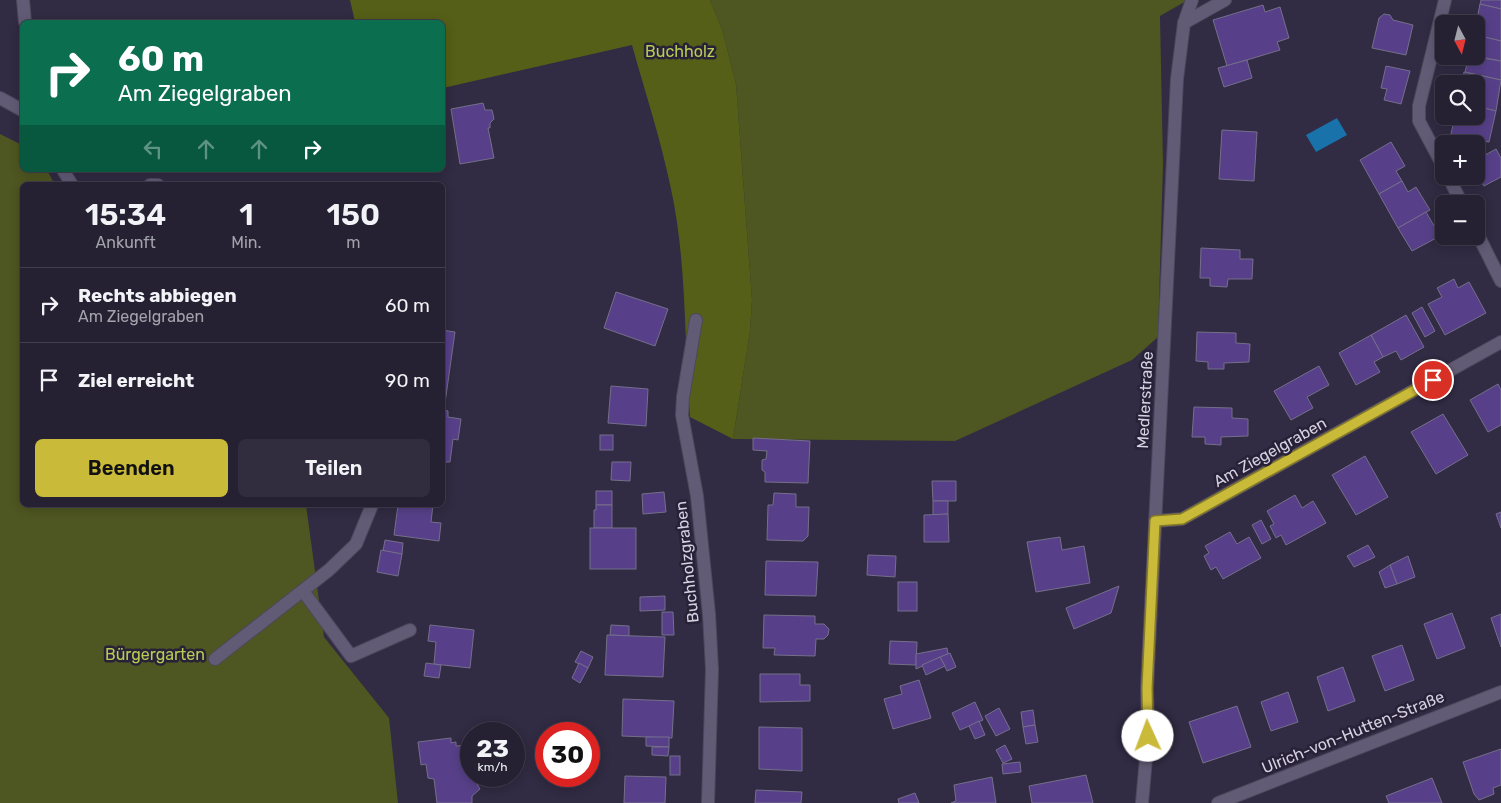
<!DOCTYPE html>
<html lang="de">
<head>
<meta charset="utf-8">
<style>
	body { margin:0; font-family:Rubik,sans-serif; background:#312d3e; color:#f1f3f6; height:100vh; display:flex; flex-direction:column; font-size:19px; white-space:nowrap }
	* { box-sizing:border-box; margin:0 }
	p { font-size:16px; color:#a3a3ac }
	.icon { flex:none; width:28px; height:28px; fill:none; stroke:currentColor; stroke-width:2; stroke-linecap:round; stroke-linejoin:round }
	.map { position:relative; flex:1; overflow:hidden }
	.panel { position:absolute; left:20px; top:182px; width:425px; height:325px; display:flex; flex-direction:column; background:#252032; border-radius:8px; box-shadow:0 2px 12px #0003,0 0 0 1px #423e4d }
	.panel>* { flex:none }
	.hud { position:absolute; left:20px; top:20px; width:425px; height:152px; border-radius:8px; box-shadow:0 2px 12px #0003,0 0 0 1px #423e4d; background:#0b6e4f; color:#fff; overflow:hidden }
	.needle { width:32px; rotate:173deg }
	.fabs { position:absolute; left:1435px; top:15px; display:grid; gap:10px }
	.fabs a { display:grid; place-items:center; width:50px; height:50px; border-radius:8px; background:#252032; box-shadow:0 2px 12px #0003,0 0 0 1px #423e4d; font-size:25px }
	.speed { position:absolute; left:460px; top:722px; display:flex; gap:10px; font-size:25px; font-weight:700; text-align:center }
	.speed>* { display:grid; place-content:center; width:65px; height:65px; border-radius:50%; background:#252032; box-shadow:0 2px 12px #0003,0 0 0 1px #423e4d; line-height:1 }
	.speed small { font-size:12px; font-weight:400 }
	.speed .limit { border:8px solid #d22; background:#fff; color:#111 }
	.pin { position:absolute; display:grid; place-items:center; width:42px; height:42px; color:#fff; margin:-21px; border:2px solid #fff; border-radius:50%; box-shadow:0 1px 5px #0007 }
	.me { position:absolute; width:55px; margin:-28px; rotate:358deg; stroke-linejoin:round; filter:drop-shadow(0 0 4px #0008) }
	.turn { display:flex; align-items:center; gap:18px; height:105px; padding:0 15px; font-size:22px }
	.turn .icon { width:65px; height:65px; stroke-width:2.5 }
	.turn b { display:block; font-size:35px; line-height:42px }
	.lanes { display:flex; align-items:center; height:48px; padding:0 15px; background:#0003; justify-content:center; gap:25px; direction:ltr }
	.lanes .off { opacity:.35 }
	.eta { display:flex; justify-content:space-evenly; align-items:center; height:85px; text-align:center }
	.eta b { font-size:30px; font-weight:600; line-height:35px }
	.button { display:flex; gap:10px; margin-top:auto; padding:10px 15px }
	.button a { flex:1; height:58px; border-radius:8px; background:#caba3a; color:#111; font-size:20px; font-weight:600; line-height:58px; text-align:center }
	.button a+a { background:#312d3e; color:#f1f3f6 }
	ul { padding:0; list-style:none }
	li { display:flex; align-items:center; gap:15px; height:75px; padding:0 15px; border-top:1px solid #423e4d }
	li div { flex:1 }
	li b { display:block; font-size:19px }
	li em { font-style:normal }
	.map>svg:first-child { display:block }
</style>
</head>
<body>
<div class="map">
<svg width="1501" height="803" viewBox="0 0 1501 803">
	<rect width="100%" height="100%" fill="#312b43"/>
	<g fill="#4e5621">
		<polygon points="710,0 1188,0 1160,16 1163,164 1158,337 1132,360 955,441 733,439 750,331 752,300 736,84 722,29"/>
		<polygon points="0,134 22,145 22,170 47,170 55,185 22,185 22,505 306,505 324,637 389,718 398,803 0,803"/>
	</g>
	<path fill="#565f17" d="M 350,0 L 710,0 L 722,29 L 736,84 L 752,300 L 750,331 L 733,439 L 690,417 C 684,341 687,263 671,189 C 661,140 645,92 632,45 L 443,88 L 442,22 L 355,22 Z"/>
	<polygon fill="#1972aa" points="1337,118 1347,135 1316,152 1306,135"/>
	<g fill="#574089" stroke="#756f8a">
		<polygon points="1481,0 1501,0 1501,9 1480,4"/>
		<polygon points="1480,4 1501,9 1501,41 1476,35 1476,24"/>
		<polygon points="1263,5 1265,12 1280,7 1289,38 1277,42 1280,50 1227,66 1213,20"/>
		<polygon points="1384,14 1390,15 1393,20 1413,25 1406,55 1372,48 1379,18"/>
		<polygon points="1476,35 1501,41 1501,61 1476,56"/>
		<polygon points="1469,56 1501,61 1501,80 1465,72"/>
		<polygon points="1247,60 1252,78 1224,87 1218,68"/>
		<polygon points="1386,66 1410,71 1401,104 1384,100 1387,89 1381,88"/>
		<polygon points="1464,72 1501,80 1496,111 1476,106 1476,84 1462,84"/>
		<polygon points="483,103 485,110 492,110 494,119 490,123 490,128 488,128 494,158 460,164 451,109"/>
		<polygon points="1476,106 1496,111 1489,142 1477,140 1476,144 1459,143 1460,136 1451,134 1455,116 1476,116"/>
		<polygon points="1222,130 1257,132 1254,181 1219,179"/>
		<polygon points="1391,142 1405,166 1396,171 1402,181 1379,194 1360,160"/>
		<polygon points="1496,149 1501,158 1501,177 1484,186 1476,173 1476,160"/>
		<polygon points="1402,181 1408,192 1416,187 1430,210 1398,228 1379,194"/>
		<polygon points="1426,212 1440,236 1412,251 1398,228"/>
		<polygon points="1201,248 1240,250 1240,259 1253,259 1252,279 1228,279 1227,287 1210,286 1210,278 1200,278"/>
		<polygon points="1454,279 1458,288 1469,282 1486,313 1445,335 1428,304 1442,297 1437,288"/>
		<polygon points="616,292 668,309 655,346 604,328"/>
		<polygon points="1422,307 1435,331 1425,337 1412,313"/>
		<polygon points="1406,315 1424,347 1401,360 1396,351 1383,357 1371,335"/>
		<polygon points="442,330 455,332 444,410 448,411 448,417 461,419 458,440 453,439 450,462 445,462 444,470"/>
		<polygon points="1197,332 1236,333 1236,343 1250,344 1249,362 1224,363 1224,369 1208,369 1208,362 1196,361"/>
		<polygon points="1371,335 1383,357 1374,362 1380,372 1356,385 1339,353"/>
		<polygon points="1319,366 1329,385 1307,397 1313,408 1291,420 1274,391"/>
		<polygon points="1498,384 1501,390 1501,425 1488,432 1470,400"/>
		<polygon points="611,386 648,389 646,426 608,423"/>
		<polygon points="1194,407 1232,408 1232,418 1248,419 1248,436 1221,437 1221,445 1205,444 1205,437 1192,437"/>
		<polygon points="1443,414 1468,455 1436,474 1411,432"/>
		<rect x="600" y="435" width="13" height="15"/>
		<polygon points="753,438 810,441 808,483 765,482 765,472 762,470 762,460 766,459 767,451 753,450"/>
		<polygon points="1365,456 1388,497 1356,515 1332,475"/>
		<polygon points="612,462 631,462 630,481 611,480"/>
		<polygon points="932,481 956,481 956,501 933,501"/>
		<rect x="596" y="491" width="16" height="14"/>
		<polygon points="664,492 666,512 643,514 642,494"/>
		<polygon points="774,493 796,494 796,507 809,507 808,536 803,541 767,540 768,505 773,505"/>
		<polygon points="1295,495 1302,508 1313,501 1326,523 1286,545 1281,535 1276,538 1270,526 1274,524 1267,511"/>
		<polygon points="933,501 948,501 948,514 933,515"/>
		<polygon points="398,505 433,505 431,522 441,523 439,541 394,535"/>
		<polygon points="596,505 612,505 612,528 594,528 594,510 596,510"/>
		<polygon points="1501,512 1501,528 1496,514"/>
		<polygon points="948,514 949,542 924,542 924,515"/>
		<polygon points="1261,520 1271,539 1262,544 1252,525"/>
		<rect x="590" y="528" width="46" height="41"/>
		<polygon points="1230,532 1237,544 1249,537 1261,558 1223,579 1216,567 1211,570 1204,556 1209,553 1205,546"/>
		<polygon points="1060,537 1062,550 1084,546 1090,583 1036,592 1027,542"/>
		<polygon points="385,540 403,543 402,554 383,551"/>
		<polygon points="1368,545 1375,557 1354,567 1347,556"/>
		<polygon points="381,550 402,554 398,576 377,572"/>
		<polygon points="868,555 896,556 895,577 867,575"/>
		<polygon points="1408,556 1415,577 1397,584 1390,565"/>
		<polygon points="766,561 818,562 816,596 765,595"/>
		<polygon points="1390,565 1397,584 1385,588 1379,572"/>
		<rect x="898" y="582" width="19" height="29"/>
		<polygon points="1119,586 1111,613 1074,629 1066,608"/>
		<polygon points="665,596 665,610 640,611 640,597"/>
		<polygon points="662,612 673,612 674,635 662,635"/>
		<polygon points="1452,613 1465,648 1437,659 1424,624"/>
		<polygon points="1501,614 1501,647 1491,618"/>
		<polygon points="764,615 815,616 815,624 824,624 829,629 828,635 824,639 816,639 815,656 774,655 775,648 763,648"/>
		<polygon points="430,625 474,630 470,668 434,664 436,642 428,641"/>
		<polygon points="611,625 629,626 629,636 610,635"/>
		<polygon points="607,635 665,637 663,677 605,675"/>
		<polygon points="890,641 917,642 916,665 889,664"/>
		<polygon points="1402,645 1414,680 1385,691 1372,656"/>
		<polygon points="947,648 948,654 916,669 916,654"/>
		<polygon points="581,651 593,657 588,668 575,662"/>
		<polygon points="950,653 956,667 947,671 940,657"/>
		<polygon points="940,657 945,666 926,675 922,665"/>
		<polygon points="426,663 441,665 439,678 424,676"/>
		<polygon points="579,663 588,668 580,683 572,678"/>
		<polygon points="1343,667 1355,701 1328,711 1317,677"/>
		<polygon points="760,674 800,674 800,685 810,685 810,701 760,702"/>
		<polygon points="919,680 931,718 893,729 884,699 902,694 900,686"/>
		<polygon points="1288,692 1298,722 1271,731 1261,702"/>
		<polygon points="623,699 674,701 672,738 622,736"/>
		<polygon points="975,702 983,720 960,730 952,713"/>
		<polygon points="1237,706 1251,747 1203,763 1189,722"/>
		<polygon points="999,708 1010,729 996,736 985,716"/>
		<polygon points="1033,710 1035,725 1023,727 1021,712"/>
		<polygon points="979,721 985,735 975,739 969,726"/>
		<polygon points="1035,725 1038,742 1026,744 1023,727"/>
		<polygon points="759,727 802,728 802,771 759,769"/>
		<polygon points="646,737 669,737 669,747 646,746"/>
		<polygon points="451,738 451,743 456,742 456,746 470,745 471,776 476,776 477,784 480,789 472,796 472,803 437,803 434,779 428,778 426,764 421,765 418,742"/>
		<polygon points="1005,745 1012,759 1003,763 996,750"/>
		<polygon points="652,747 669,747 668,756 652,755"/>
		<polygon points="1501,749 1501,785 1493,788 1494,794 1479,800 1474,794 1463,762"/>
		<rect x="670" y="756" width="10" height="19"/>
		<polygon points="1020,762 1021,772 1003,774 1002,764"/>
		<polygon points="1086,775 1093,803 1032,803 1029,786"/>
		<polygon points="625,776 666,777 665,803 624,803"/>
		<polygon points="992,777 996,803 951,803 956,801 954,785"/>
		<polygon points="1432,778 1442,803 1389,803 1386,796"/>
		<polygon points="756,790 802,792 801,803 755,803"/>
		<polygon points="915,793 919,803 899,803 898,799"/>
	</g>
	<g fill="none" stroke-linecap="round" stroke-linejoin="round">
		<defs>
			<g id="lane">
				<polyline points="23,0 25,22"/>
				<polyline points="1184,23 1225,0"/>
				<polyline points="0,98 22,110"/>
				<polyline points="63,170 72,185"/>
				<polyline points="150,185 158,185"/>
				<polyline points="303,591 351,656 410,630"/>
				<polyline points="215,659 329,570 356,544 372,505"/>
			</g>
			<g id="street">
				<polyline points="1444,168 1419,121 1419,106 1445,0"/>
				<polyline points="1448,176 1462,204"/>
				<polyline points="1476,231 1501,281"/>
				<polyline points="696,320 683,397 682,415 697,496 709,614 712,669 708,803"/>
				<polyline points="1155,521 1182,519 1501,342"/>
				<polyline points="1142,803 1148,736 1147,688 1177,79 1184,23 1192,0"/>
				<polyline points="1218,803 1501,692"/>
			</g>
		</defs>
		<use href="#lane" stroke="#4e485d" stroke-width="14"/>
		<use href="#street" stroke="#4e485d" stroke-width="14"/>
		<use href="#lane" stroke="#625b76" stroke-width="12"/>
		<use href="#street" stroke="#625b76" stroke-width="12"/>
	</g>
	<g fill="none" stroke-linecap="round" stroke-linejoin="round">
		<defs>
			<polyline id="route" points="1148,736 1147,688 1155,521 1182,519 1433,380"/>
		</defs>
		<use href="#route" stroke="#837926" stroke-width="12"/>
		<use href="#route" stroke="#caba3a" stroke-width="9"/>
	</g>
	<g text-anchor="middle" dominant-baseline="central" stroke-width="5" stroke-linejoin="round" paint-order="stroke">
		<g font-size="16" fill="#bacc52" stroke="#282138">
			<text x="680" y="51">Buchholz</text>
			<text x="155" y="654">Bürgergarten</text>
		</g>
		<g font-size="16" fill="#d5d1e1" stroke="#282138">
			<text transform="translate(1145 400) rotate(-87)">Medlerstraße</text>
			<text transform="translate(1270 452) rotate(-29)">Am Ziegelgraben</text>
			<text transform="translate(687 562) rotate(-96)">Buchholzgraben</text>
			<text transform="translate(1353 732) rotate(-22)">Ulrich-von-Hutten-Straße</text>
		</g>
	</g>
</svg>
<div class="fabs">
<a><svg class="needle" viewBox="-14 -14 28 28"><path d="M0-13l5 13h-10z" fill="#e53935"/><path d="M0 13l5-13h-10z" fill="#a3a3ac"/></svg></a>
<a><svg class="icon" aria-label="search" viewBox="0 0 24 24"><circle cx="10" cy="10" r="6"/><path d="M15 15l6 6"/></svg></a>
<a>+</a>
<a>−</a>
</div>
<div class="speed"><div>23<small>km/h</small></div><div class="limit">30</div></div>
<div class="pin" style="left:1433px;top:380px;background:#d93025"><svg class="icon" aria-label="arrive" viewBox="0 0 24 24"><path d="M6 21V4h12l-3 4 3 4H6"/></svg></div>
<svg class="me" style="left:1148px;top:736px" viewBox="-20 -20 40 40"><circle r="19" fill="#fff"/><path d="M0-13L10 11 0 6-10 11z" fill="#caba3a"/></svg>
<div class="hud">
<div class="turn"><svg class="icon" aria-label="right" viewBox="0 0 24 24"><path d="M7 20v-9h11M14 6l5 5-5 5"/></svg><div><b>60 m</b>Am Ziegelgraben</div></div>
<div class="lanes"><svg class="icon off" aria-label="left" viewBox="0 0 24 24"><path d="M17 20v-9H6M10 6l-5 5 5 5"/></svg><svg class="icon off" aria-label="ahead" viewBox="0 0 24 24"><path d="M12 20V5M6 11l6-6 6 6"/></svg><svg class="icon off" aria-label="ahead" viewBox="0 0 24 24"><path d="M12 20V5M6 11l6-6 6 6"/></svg><svg class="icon" aria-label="right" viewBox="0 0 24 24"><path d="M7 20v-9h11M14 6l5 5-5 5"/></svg></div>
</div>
<section class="panel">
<div class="eta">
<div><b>15:34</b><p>Ankunft</p></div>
<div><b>1</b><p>Min.</p></div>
<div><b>150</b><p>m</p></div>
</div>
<ul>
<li><svg class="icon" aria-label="right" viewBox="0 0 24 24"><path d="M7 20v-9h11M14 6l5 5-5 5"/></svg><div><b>Rechts abbiegen</b><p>Am Ziegelgraben</p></div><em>60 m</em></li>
<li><svg class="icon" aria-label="arrive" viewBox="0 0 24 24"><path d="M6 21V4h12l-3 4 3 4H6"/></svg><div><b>Ziel erreicht</b></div><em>90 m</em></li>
</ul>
<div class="button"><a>Beenden</a><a>Teilen</a></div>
</section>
</div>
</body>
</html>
